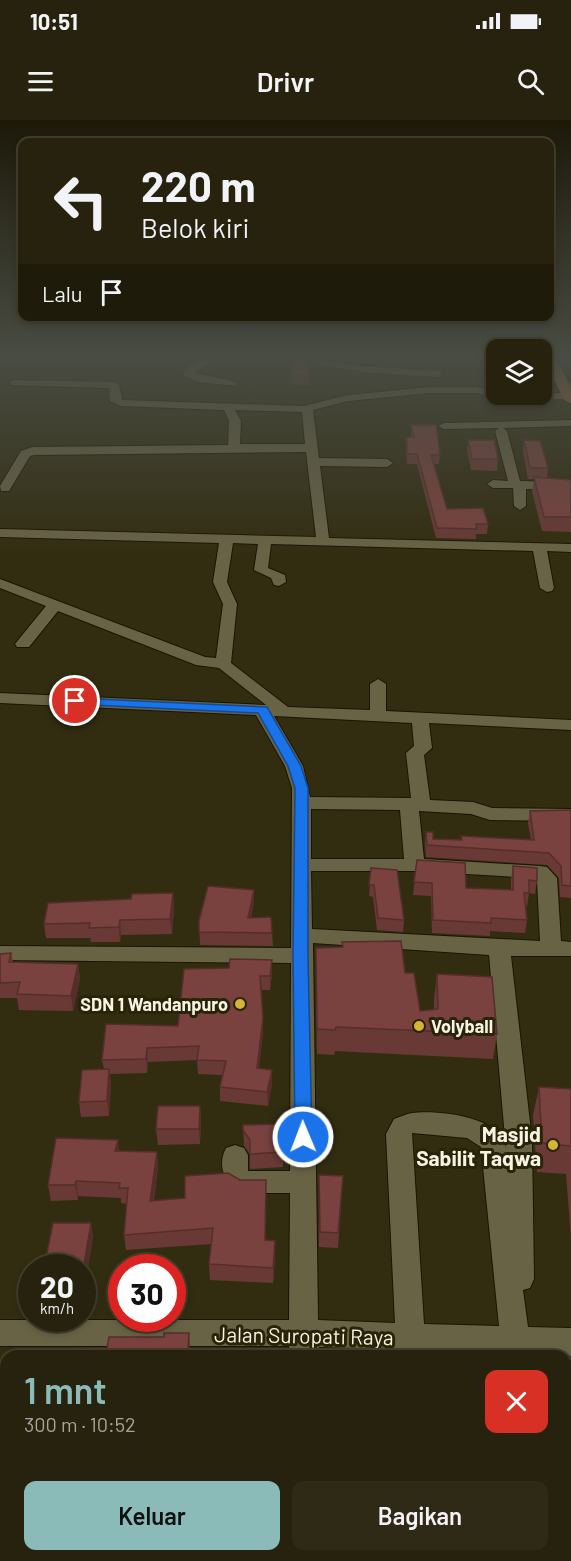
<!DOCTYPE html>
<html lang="id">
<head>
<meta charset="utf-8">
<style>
	body { margin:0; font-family:Barlow,sans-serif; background:#2e2a16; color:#f1f3f6; height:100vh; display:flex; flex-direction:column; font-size:22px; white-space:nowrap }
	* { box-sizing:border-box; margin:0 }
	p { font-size:20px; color:#a4a49d }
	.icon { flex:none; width:33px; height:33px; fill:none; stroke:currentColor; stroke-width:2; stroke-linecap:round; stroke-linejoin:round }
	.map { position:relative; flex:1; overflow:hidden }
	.drawer { position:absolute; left:0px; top:1230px; width:572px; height:212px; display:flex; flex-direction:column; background:#26220d; border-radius:18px 18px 0 0; box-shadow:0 3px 9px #0003,0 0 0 2px #423f2e }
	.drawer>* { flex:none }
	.banner { position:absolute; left:18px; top:18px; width:536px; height:183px; border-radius:12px; box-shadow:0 3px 9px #0003,0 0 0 2px #423f2e; background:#26220d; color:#f1f3f6; overflow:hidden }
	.fabs { position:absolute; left:486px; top:219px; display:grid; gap:12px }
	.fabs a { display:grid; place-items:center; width:66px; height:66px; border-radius:12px; background:#26220d; box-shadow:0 3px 9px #0003,0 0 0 2px #423f2e; font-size:30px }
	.speed { position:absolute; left:18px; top:1134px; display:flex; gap:12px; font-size:30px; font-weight:700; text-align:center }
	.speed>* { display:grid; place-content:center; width:78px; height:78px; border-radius:50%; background:#26220d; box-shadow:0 3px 9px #0003,0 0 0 2px #423f2e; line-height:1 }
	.speed small { font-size:15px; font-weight:400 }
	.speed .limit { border:9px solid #d22; background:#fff; color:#111 }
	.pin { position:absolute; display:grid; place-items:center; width:51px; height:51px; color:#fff; margin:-26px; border:3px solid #fff; border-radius:50%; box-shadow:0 2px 6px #0007 }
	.me { position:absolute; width:66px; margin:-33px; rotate:359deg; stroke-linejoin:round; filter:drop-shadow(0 0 4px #0008) }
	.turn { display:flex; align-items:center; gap:21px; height:126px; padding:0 24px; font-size:27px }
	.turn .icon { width:78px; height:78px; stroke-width:2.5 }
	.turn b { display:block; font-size:42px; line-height:51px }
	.then { display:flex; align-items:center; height:57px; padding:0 24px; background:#0003; gap:12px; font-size:22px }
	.round { display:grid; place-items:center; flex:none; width:63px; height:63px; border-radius:12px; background:#2e2a16 }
	.headline { display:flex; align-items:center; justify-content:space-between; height:102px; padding:0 24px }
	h1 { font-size:36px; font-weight:600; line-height:45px; color:#8bbbb9 }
	.primary-button { display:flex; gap:12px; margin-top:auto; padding:12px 24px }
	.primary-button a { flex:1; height:69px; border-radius:12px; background:#8bbbb9; color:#111; font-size:24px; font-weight:600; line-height:69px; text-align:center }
	.primary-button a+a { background:#2e2a16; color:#f1f3f6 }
	.status { display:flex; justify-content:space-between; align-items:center; height:42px; padding:0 30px; background:#26220d; direction:ltr }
	.status svg { height:16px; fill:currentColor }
	header { display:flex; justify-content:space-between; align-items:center; height:78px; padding:0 24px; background:#26220d; font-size:27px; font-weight:600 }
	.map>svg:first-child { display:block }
</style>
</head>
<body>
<div class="status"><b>10:51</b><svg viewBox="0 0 49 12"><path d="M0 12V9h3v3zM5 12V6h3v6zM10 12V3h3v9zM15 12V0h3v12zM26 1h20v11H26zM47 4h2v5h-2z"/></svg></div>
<header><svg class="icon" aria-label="menu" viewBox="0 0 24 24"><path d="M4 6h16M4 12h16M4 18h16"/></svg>Drivr<svg class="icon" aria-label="search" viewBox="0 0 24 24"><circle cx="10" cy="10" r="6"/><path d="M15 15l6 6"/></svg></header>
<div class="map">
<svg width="571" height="1441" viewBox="0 0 571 1441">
	<rect width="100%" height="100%" fill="#322d11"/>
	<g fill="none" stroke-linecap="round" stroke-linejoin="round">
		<defs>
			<g id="minor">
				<polygon points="0,235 11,235 0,239"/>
				<polygon points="170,235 183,235 170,243 162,243 162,239"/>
				<polygon points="208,235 221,235 195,253 237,262 237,266 197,262 184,256 184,252 194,242"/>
				<polygon points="271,235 293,235 360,246 438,251 443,254 438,257 360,252"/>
				<polygon points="435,235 445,235 442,242 438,243 433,240"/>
				<path d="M 14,260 L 114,262 L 119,265 L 122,280 L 304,286 L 348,275 L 430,267 L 478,267 L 496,272 L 496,274 L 571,273 L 569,279 L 502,280 L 477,273 L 430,273 L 348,281 L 313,290 L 319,338 L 387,339 L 393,343 L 387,347 L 320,346 L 329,418 L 571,424 L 571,432 L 547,431 L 554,468 L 552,471 L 547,472 L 540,468 L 533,431 L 271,424 L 268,448 L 285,455 L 286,462 L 279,466 L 274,465 L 271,458 L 254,450 L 258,424 L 233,423 L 227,462 L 237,484 L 231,543 L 288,587 L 370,590 L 370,564 L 378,559 L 386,564 L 386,591 L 571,600 L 571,610 L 429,603 L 432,628 L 424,635 L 430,680 L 473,682 L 492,688 L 571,689 L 571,701 L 490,700 L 471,694 L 419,691 L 424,739 L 540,746 L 547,747 L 557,758 L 561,821 L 571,822 L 571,836 L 511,836 L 532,1020 L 534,1159 L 530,1168 L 523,1170 L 528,1207 L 571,1208 L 571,1236 L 389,1229 L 390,1236 L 360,1236 L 360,1228 L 319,1227 L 319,1236 L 289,1236 L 289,1226 L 0,1226 L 0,1200 L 289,1200 L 290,1073 L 241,1073 L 232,1070 C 223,1056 218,1043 226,1028 L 235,1025 L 244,1028 L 248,1035 L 248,1051 L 290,1051 L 291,843 L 0,840 L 0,826 L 291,828 L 292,668 L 285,646 L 256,595 L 0,583 L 0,573 L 266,585 L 219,548 L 196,545 L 58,491 L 29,527 L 17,527 L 15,524 L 46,486 L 0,468 L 0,459 L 205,537 L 216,538 L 223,484 L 213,462 L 219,423 L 0,417 L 0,409 L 316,417 L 306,332 L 34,335 L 30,336 L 9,371 L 1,371 L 0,366 L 21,331 L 32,327 L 228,325 L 229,301 L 224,290 L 121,286 L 110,281 L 109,268 L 10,265 L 10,261 ZM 235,290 L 302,292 L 305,324 L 240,324 L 241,301 ZM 274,596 L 412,603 L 414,626 L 406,633 L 411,678 L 310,677 L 303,646 ZM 311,689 L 400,690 L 404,739 L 311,739 ZM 311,751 L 415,751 L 535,758 L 537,760 L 540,821 L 312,809 ZM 313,823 L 489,835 L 506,1029 C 502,996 438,990 412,993 C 406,994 400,997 394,999 L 386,1014 L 395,1203 L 318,1200 ZM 412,1013 L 467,1018 L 481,1027 L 499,1206 L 424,1204 Z"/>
				<polygon points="571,300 571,306 503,308 507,311 520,361 571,362 571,370 526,369 526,386 520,390 514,386 513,368 493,368 487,364 493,360 508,361 495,311 499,308 444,309 438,306 444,303"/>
				<rect x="287" y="1436" width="34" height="5"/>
				<rect x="377" y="1436" width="34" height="5"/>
			</g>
			<polygon id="major" points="542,235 554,235 571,267 571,284 564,280"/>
		</defs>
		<use href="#minor" stroke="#1a1500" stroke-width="2"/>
		<use href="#major" stroke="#1a1500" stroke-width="3"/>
		<use href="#minor" fill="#696346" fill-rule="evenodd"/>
		<use href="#major" fill="#a96c36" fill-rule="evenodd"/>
	</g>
	<g fill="#693935">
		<polygon points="290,235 310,236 309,265 293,265"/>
		<polygon points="411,305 440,335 439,344 434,344 447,389 488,404 487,414 476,414 476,419 436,418 417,344 407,344 406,326 406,317 411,317"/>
		<polygon points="468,320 498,339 497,351 471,350 467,331"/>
		<polygon points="524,320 548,348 547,358 571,360 571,412 542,411 532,371 534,359 528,359 523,331"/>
		<polygon points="571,690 571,778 560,777 559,758 547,745 426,737 425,723 426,712 433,719 461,720 461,716 531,720 528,703 530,691"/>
		<polygon points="417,740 466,768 511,770 511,759 513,746 537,761 535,774 529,773 527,786 525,786 527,800 525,813 490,811 490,816 432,813 431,776 413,775"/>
		<polygon points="371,748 404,800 403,812 377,810 373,777 369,776"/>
		<polygon points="254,770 254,782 251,798 272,813 273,826 200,825 199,801"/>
		<polygon points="173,773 174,788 172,814 121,815 120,822 91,822 90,818 46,818 44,804 131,779"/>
		<polygon points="342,822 405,853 420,891 434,890 434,879 437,854 497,914 493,939 335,931 334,935 317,934 316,828 342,827"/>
		<polygon points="11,833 13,842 78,844 80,859 73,891 19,890 17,878 0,878 0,834"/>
		<polygon points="184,849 272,854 270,870 261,870 263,912 259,948 272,950 272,964 268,986 220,981 220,967 222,955 198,954 197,940 148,942 147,953 110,954 111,964 109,996 81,997 79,982 104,949 102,940 178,906"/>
		<polygon points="539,967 571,969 571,1118 566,1054 537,1052 533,995"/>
		<polygon points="200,986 201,1001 200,1024 158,1025 156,1009"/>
		<polygon points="283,1004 283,1047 250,1049 250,1034 244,1026 243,1005"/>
		<polygon points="118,1020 119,1031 157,1032 158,1047 154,1080 266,1120 275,1136 273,1163 210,1160 209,1144 211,1124 126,1130 124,1115 127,1084 121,1083 121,1078 78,1076 78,1080 51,1081 48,1065"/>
		<polygon points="319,1055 342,1072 338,1128 319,1127"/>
		<polygon points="91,1103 93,1118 85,1165 82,1165 82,1148"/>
	</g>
	<g fill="#552e2b">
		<polygon points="254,770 254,782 248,810 248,798"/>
		<polygon points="173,773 174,788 172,814 170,799"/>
		<polygon points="120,800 121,815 120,822 119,807"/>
		<polygon points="272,840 272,854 270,870 270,856"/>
		<polygon points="78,844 80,859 73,891 71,876"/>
		<polygon points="263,898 263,912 257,962 257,948"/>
		<polygon points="147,928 148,942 147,953 146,939"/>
		<polygon points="109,949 111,964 109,996 107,981"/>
		<polygon points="272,950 272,964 268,986 267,972"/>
		<polygon points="200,986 201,1001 200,1024 199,1009"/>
		<polygon points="118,1020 120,1035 115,1031"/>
		<polygon points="157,1032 158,1047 151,1096 150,1081"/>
		<polygon points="76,1061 78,1076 78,1080 75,1065"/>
		<polygon points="91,1103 93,1118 85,1165 83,1150"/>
		<polygon points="275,1121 275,1136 273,1163 273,1148"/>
		<polygon points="189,1213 190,1228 188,1229"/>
	</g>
	<g fill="#7a423e" stroke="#552e2b" stroke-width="1.5">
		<polygon points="291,235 302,235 310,236 309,256 293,256"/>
		<polygon points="411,305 436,305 440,335 431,335 447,389 483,388 488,404 476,404 477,409 437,408 417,334 408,334 406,317 414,317"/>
		<polygon points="468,320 494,320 498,339 472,339"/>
		<polygon points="524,320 540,321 548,348 530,348"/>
		<polygon points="534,357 571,360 571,397 544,397"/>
		<polygon points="571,690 571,766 562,765 561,746 549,733 427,725 426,712 433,712 433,719 462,720 461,716 534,720 530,691"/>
		<polygon points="417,740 465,743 466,768 513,770 513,746 537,748 537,761 529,760 529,773 524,773 527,800 491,798 491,803 433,800 432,763 414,762"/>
		<polygon points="371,748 397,750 404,800 378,798 374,765 369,765"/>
		<polygon points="208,766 254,770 248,798 271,797 272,813 199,812 199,801"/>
		<polygon points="173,773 170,799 120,800 119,807 89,808 90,803 44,804 48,783 131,779 132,774"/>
		<polygon points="401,821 405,853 414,853 420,891 438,889 437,854 492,857 497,914 336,907 335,910 317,909 316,828 343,827 342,822"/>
		<polygon points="11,833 9,842 78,844 71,876 17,874 20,862 0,863 0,834"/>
		<polygon points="230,839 272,840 270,856 260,856 263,898 257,948 272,950 267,972 220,967 226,941 197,940 199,926 147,928 146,939 102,940 106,904 178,906 184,849 229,848"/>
		<polygon points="109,949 107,981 79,982 82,950"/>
		<polygon points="539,967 571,969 571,1026 542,1023"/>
		<polygon points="158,986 200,986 199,1009 156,1009"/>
		<polygon points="283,1004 283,1032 250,1034 250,1020 243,1010 243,1005"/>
		<polygon points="56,1018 118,1020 115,1031 157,1032 150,1081 185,1078 185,1056 228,1053 240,1060 266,1060 265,1120 275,1121 273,1148 209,1144 213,1108 124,1115 128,1068 119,1068 120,1063 76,1061 75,1065 48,1065"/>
		<polygon points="319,1055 343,1056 338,1113 320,1112"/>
		<polygon points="53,1103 91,1103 83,1150 82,1148 44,1148"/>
		<polygon points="164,1213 189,1213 188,1229 284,1234 284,1236 55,1236 56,1229 107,1228 109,1217 164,1217"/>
		<polygon points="75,1436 270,1436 271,1441 75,1441"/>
		<polygon points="324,1436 352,1436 353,1441 324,1441"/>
	</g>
	<linearGradient id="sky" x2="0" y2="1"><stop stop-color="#1c1909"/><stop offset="0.54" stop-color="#494c43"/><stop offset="1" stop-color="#494c43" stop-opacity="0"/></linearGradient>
	<rect width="571" height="437" fill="url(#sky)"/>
	<polygon fill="#1a73e8" stroke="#114b97" stroke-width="1.5" points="75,578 267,587 301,646 308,668 308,836 312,1017 310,1022 297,1022 295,1017 293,836 295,668 288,646 258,593 71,584 71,579"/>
	<g fill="#d5b535" stroke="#292307" stroke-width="2">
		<circle cx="240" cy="884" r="6"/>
		<circle cx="419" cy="906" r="6"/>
		<circle cx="553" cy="1025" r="6"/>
	</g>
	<g text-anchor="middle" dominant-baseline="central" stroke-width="6" stroke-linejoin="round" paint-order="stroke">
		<g font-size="18" font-weight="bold" fill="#f6f3e2" stroke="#292307" text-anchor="end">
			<text x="228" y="884">SDN 1 Wandanpuro</text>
			<text x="431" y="906" text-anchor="start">Volyball</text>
		</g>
		<g font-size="21" font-weight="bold" fill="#f6f3e2" stroke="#292307" text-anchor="end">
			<text x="541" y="1013">Masjid<tspan x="541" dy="24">Sabilit Taqwa</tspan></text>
		</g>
		<g font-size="21" fill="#f6f3e2" stroke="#292307">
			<text transform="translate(304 1215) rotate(1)">Jalan Suropati Raya</text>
		</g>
	</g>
</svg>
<div class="fabs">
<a><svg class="icon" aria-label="layers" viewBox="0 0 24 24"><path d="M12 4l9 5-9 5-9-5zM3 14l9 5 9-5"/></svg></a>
</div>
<div class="speed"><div>20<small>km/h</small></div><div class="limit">30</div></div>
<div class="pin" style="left:75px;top:581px;background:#d93025"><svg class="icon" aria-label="arrive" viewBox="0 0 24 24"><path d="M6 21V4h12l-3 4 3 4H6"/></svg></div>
<svg class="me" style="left:303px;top:1017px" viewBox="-20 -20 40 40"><circle r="17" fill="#1a73e8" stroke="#fff" stroke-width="3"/><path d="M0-11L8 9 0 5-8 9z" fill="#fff"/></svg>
<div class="banner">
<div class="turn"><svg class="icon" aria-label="left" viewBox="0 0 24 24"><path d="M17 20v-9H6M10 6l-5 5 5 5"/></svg><div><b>220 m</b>Belok kiri</div></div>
<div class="then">Lalu<svg class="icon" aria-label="arrive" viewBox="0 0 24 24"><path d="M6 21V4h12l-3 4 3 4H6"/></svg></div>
</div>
<section class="drawer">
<div class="headline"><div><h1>1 mnt</h1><p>300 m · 10:52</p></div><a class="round" style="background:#d93025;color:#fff"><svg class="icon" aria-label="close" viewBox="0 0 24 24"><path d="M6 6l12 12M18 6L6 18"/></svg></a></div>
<div class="primary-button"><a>Keluar</a><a>Bagikan</a></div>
</section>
</div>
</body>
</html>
